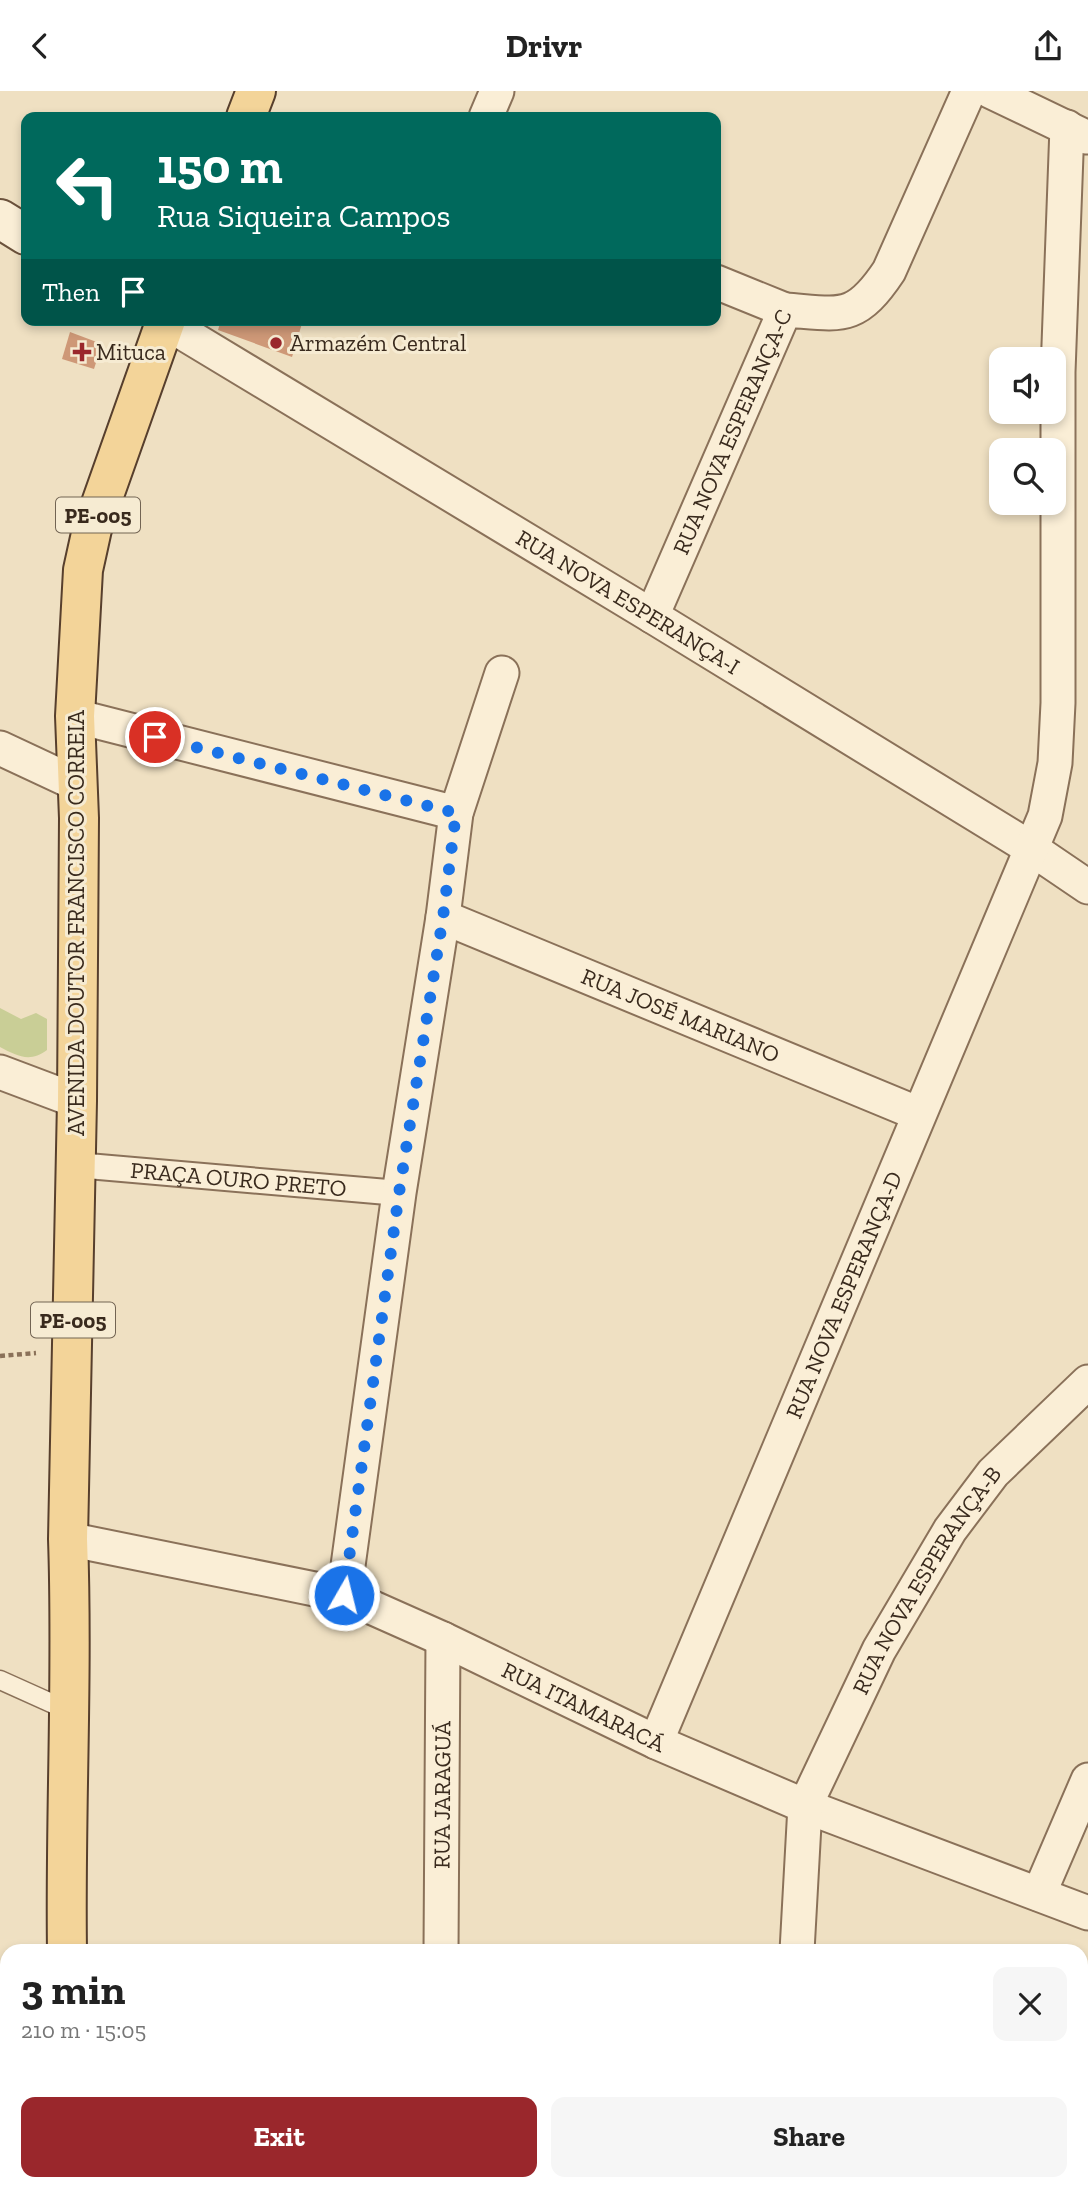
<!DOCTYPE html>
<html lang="en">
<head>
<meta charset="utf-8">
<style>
	body { margin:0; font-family:"Zilla Slab",serif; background:#f6f6f6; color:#222; height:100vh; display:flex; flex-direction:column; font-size:26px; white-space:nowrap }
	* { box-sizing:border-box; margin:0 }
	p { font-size:23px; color:#767676 }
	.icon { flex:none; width:38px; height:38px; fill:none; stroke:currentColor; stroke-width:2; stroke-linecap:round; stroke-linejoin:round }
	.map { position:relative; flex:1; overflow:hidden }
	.sheet { position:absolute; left:0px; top:1853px; width:1088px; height:247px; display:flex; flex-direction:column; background:#fff; border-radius:21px 21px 0 0; box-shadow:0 4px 10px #0003 }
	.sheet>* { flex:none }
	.guide { position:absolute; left:21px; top:21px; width:700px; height:214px; border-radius:14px; box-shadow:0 4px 10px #0003; background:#00695c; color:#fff; overflow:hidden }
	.buttons { position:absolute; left:989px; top:256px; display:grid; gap:14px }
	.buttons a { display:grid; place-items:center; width:77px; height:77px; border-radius:14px; background:#fff; box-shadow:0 4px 10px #0003; font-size:35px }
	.pin { position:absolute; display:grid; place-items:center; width:60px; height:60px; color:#fff; margin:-30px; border:4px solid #fff; border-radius:50%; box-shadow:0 2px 7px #0007 }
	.me { position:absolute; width:77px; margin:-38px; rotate:8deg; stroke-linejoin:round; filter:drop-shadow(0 0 5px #0008) }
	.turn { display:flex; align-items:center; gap:24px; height:147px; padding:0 21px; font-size:32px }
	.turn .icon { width:91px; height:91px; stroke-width:2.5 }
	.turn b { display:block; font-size:49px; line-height:60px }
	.then { display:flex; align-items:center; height:66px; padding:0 21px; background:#0003; gap:14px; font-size:26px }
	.round { display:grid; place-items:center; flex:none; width:74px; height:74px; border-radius:14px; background:#f6f6f6 }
	.head { display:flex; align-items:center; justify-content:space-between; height:119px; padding:0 21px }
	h1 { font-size:42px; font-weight:700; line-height:52px }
	.primary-button { display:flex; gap:14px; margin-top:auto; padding:14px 21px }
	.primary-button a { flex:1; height:80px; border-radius:14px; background:#9a272c; color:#fff; font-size:28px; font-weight:700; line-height:80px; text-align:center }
	.primary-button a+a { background:#f6f6f6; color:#222 }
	header { display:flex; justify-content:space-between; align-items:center; height:91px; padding:0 21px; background:#fff; font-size:32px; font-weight:700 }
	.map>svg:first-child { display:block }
</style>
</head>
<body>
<header><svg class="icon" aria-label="back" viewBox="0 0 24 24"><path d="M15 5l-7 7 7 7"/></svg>Drivr<svg class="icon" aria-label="share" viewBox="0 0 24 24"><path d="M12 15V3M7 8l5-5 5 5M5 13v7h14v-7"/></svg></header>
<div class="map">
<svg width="1088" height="2099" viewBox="0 0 1088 2099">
	<rect width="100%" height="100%" fill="#efe0c2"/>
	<path fill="#c9ce96" d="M 0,917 L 21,928 L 36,922 L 47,928 L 47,959 C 30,972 17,965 0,956 Z"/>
	<g fill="#ce9877">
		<polygon points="221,229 303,229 292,266 218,239"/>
		<polygon points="70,241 102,253 94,278 62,268"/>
		<polygon points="0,2065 7,2072 7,2093 14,2093 21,2099 0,2099"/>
	</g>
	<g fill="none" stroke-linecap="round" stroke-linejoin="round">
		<defs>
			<polyline id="service" points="0,1589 69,1620"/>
			<g id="pedestrian">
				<path id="s1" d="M 76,1074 L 399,1102"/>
			</g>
			<g id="minor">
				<polyline points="990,0 1086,46"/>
				<polyline points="486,26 497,0"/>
				<polyline points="716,191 785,219"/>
				<path id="s2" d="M 165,231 L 652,525 L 1032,758 L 1088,796"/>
				<path id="s3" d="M 652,525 L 785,219 C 841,223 855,231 889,180 L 969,0"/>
				<polyline points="75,625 456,722"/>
				<polyline points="0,657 77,693"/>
				<path id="s4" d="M 443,826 L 919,1023"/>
				<polyline points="0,981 77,1010"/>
				<path id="s5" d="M 68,1448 L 344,1504 L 443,1548 L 656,1651 L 805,1715 L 1088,1822"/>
				<polyline points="344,1504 399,1102 443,826 456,722 502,582"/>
				<path id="s6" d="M 656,1651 L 1045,725 L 1055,672 L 1058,612 L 1058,281 L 1067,36"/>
				<polyline points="1039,1803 1088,1689"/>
				<path id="s7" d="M 441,1860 L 443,1548"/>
				<path id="s8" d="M 797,1860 L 805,1715 L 879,1559 L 950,1439 L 993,1382 L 1088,1291"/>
				<polyline points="290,2093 303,2099"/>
				<polyline points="440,2099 440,2093"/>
				<polyline points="783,2099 784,2093"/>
			</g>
			<g id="secondary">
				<polyline points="0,128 26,144"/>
				<polyline points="0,1978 7,1980"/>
			</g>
			<g id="primary">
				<polyline points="246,26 256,0"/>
				<path d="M 67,1860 C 65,1723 73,1586 68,1448 L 77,1010 L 79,727 L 75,625 L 83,479 L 92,438 L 166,229"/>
				<polyline points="77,2093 78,2099"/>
			</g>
		</defs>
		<use href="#service" stroke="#8a7159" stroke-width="21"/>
		<use href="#pedestrian" stroke="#8a7159" stroke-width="28"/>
		<use href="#minor" stroke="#8a7159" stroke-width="37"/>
		<use href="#secondary" stroke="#6b523c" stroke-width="42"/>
		<use href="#primary" stroke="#573f2d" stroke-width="42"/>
		<polyline stroke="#8a7159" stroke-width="4.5" stroke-dasharray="5 3.5" stroke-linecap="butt" points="0,1265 36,1262"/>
		<use href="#service" stroke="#faeed6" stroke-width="18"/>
		<use href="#pedestrian" stroke="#faeed6" stroke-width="24"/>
		<use href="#minor" stroke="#faeed6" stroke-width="33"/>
		<use href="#secondary" stroke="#faeed6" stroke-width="38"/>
		<use href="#primary" stroke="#f3d499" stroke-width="38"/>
	</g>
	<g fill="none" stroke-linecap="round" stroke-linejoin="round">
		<polyline stroke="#1a73e8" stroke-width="12" stroke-dasharray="0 21.6" points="155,646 456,722 443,826 399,1102 344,1504"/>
	</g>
	<g fill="#9a272c" stroke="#f6ebd2" stroke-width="2.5">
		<circle cx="276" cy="252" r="7"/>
		<path d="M78.5 250.5h7v7h7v7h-7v7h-7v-7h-7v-7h7z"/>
	</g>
	<g text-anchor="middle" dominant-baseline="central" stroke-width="6" stroke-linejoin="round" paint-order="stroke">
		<g fill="#f6ebd2" stroke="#726453" stroke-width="2">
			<rect x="56" y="406.5" width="84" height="35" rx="5"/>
			<rect x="31" y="1211.5" width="84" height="35" rx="5"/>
		</g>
		<g font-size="21" font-weight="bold" fill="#392a1d">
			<text x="98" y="424">PE-005</text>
			<text x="73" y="1229">PE-005</text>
		</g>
		<g font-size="23" fill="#392a1d" stroke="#f6ebd2" text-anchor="start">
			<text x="290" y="252">Armazém Central</text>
			<text x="96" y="261">Mituca</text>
		</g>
		<g font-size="23" fill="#392a1d" stroke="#f6ebd2">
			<text stroke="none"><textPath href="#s3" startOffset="201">RUA NOVA ESPERANÇA-C</textPath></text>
			<text stroke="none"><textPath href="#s2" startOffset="541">RUA NOVA ESPERANÇA-I</textPath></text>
			<text transform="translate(76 832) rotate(-90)">AVENIDA DOUTOR FRANCISCO CORREIA</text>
			<text stroke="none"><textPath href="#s4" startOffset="257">RUA JOSÉ MARIANO</textPath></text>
			<text stroke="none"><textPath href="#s1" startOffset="163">PRAÇA OURO PRETO</textPath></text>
			<text stroke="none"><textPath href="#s6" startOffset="485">RUA NOVA ESPERANÇA-D</textPath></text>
			<text stroke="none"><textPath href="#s8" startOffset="402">RUA NOVA ESPERANÇA-B</textPath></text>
			<text stroke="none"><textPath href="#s5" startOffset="546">RUA ITAMARACÁ</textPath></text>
			<text stroke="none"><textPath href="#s7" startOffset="156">RUA JARAGUÁ</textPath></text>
		</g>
	</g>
</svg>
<div class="buttons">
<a><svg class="icon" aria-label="sound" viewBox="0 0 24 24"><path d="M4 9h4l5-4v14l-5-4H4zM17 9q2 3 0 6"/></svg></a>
<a><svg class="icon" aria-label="search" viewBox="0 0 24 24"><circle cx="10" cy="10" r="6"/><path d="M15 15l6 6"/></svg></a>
</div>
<div class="pin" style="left:155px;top:646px;background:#d93025"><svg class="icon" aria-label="arrive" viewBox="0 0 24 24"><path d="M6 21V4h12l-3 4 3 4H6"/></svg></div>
<svg class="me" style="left:344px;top:1504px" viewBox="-20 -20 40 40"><circle r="17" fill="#1a73e8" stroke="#fff" stroke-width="3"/><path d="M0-11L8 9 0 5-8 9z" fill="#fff"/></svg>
<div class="guide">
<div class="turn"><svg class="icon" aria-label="left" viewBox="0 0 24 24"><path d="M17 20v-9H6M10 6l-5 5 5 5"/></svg><div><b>150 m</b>Rua Siqueira Campos</div></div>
<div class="then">Then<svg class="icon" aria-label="arrive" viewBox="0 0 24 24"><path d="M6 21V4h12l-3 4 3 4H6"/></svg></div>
</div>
<section class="sheet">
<div class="head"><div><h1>3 min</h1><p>210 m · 15:05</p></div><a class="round"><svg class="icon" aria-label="close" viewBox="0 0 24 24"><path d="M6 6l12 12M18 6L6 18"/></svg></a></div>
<div class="primary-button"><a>Exit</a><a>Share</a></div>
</section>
</div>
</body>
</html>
